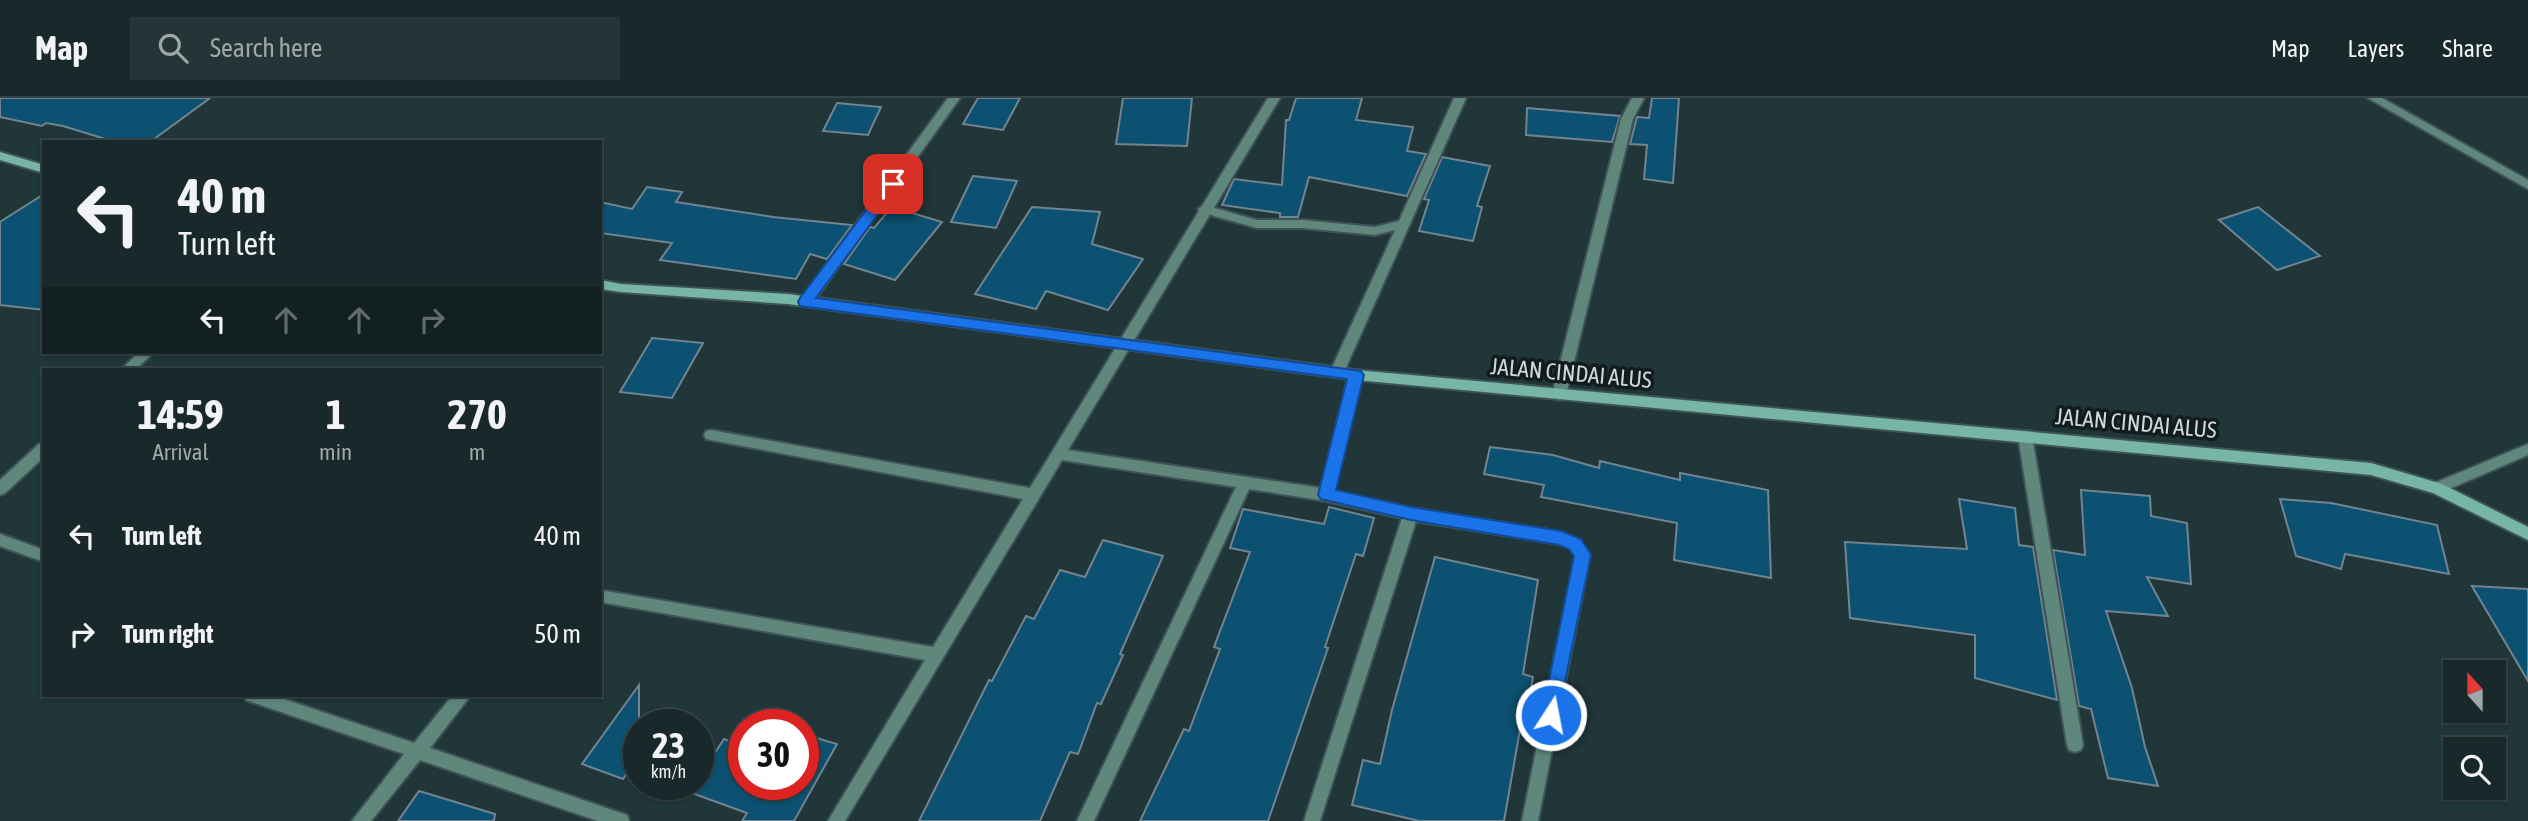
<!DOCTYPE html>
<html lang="en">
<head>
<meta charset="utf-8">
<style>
	body { margin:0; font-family:"Asap Condensed",sans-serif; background:#253437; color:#f1f3f6; height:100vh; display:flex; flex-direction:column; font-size:26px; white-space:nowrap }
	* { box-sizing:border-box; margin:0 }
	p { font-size:23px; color:#9fa6a9 }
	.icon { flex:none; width:38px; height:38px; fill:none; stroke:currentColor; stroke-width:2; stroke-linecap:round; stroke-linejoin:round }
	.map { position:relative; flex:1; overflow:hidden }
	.drawer { position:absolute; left:42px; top:270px; width:560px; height:329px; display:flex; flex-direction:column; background:#18282b; border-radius:0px; box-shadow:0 2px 5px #0004,0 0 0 2px #364447 }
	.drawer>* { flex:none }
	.hud { position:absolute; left:42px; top:42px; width:560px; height:214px; border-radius:0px; box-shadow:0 2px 5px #0004,0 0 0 2px #364447; background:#18282b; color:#f1f3f6; overflow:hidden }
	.needle { width:46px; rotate:339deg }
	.buttons { position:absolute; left:2443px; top:562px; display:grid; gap:14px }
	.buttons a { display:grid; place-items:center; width:63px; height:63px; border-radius:0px; background:#18282b; box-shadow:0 2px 5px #0004,0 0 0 2px #364447; font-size:35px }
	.speed { position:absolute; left:623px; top:611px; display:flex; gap:14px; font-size:35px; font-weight:700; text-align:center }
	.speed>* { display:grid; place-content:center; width:91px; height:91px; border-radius:50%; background:#18282b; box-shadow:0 2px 5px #0004,0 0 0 2px #364447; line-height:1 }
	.speed small { font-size:18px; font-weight:400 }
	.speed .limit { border:10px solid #d22; background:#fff; color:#111 }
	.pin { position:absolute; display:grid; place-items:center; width:60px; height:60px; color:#fff; margin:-30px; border-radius:14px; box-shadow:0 4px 10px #0006 }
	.me { position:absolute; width:77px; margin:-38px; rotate:11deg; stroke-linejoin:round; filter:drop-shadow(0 0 5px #0008) }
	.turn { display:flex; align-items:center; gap:24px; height:147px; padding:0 21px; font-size:32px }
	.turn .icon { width:91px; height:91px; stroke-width:2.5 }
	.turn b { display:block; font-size:49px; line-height:60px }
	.lanes { display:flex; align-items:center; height:66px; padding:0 21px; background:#0003; justify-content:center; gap:35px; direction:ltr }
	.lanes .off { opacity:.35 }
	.eta { display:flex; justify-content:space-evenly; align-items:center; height:119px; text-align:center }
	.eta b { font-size:42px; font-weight:700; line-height:49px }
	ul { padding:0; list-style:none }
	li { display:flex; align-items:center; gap:21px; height:98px; padding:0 21px }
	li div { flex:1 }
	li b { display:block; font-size:26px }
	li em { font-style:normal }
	header { display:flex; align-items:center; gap:42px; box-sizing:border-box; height:98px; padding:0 35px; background:#18282b; border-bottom:2px solid #364447 }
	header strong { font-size:33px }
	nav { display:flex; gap:38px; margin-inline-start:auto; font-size:24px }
	.search { width:490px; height:63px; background:#253437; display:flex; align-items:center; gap:18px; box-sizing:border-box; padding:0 24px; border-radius:0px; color:#9fa6a9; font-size:26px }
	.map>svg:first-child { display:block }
</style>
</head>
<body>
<header>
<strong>Map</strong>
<div class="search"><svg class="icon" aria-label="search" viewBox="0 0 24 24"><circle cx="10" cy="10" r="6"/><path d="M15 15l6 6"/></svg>Search here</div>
<nav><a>Map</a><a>Layers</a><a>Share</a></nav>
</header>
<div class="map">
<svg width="2528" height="723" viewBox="0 0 2528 723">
	<rect width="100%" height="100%" fill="#203639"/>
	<g fill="#0c5171" stroke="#728490" stroke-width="2">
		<polygon points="0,0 210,0 150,44 115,44 63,28 46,25 42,28 0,19"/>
		<polygon points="978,0 1020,0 1003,32 963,26"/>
		<polygon points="1123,0 1192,0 1187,48 1116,46"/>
		<polygon points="1296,0 1362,0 1356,22 1413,29 1407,53 1426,56 1407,98 1309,79 1298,119 1280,119 1280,115 1222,107 1234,81 1282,87 1286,22 1289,22"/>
		<polygon points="1652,0 1679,0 1673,85 1644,81 1647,47 1630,46 1637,19 1649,20"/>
		<polygon points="837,5 881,9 868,37 823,33"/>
		<polygon points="1527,10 1620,18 1612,44 1526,37"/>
		<polygon points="1442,59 1490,68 1477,108 1482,109 1473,143 1419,133 1429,102 1424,101"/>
		<polygon points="973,78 1017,83 996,130 951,124"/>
		<polygon points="647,89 682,94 676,104 773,119 852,127 827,161 810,156 796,181 660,162 672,145 600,135 600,104 632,111"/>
		<polygon points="44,96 44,212 0,207 0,124"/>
		<polygon points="892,109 942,124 895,182 844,166 870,129 874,130"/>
		<polygon points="1032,109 1100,114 1092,146 1143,161 1108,212 1046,193 1036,211 975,196"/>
		<polygon points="2258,109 2320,158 2277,172 2219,122"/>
		<polygon points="652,240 703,245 672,300 620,294"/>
		<polygon points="1490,349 1553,357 1599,370 1600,363 1680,382 1680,375 1768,392 1771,480 1674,462 1677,425 1541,399 1544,387 1484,376"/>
		<polygon points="2081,392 2150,398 2151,418 2187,425 2191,486 2147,479 2168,518 2106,513 2132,590 2145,649 2158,688 2108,680 2091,611 2079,608 2053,452 2085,457"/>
		<polygon points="1959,401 2015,410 2019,447 2033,449 2057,602 1975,580 1975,537 1850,520 1845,444 1967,451"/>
		<polygon points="2280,401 2331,405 2437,427 2449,476 2345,456 2341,471 2296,458"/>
		<polygon points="1329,409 1374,420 1363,458 1356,456 1325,549 1328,550 1268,723 1140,723 1184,631 1189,633 1220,551 1214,549 1250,454 1230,450 1243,411 1324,426"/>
		<polygon points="1103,442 1163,458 1120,556 1123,557 1101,606 1097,605 1078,656 1070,654 1040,723 919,723 989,582 992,583 1026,518 1034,521 1060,472 1085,479"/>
		<polygon points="1435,459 1538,482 1523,576 1533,579 1525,627 1521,626 1504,723 1419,723 1352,707 1363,662 1380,666 1392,612"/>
		<polygon points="2472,488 2528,491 2528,583"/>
		<polygon points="639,587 639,659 623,681 582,666"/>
		<polygon points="803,636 837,646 794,723 742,723 747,715 678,690 679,686 698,686 698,681 724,641 744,648 744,686 803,686"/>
		<polygon points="419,693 495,716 494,723 398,723"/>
	</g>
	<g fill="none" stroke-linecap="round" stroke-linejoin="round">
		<defs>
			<g id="lane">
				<polygon points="1454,0 1466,0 1344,274 1342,278 1332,278 1330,274 1395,132 1375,137 1302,130 1257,130 1200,114 1198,111 1204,107 1257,122 1302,122 1375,129 1399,123"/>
				<polygon points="1632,0 1644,0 1633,21 1566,297 1559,302 1552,297 1621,21"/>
			</g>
			<g id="street">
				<polygon points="948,0 960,0 811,207 801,207 800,204 801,201"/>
				<polygon points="1268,0 1280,0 1068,352 1321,390 1349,277 1356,272 1363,277 1334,393 1411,410 1561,434 1580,442 1590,457 1538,723 1522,723 1575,458 1570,450 1559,446 1416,423 1320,723 1304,723 1402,420 1326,403 1249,391 1094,723 1077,723 1236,389 1062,362 845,723 828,723 925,562 606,505 600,503 601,494 606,493 933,549 1023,401 711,342 706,341 704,337 706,333 711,332 1030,390"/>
				<polygon points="2368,0 2382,0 2528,82 2528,91"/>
				<polygon points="139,254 154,254 136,271 122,271"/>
				<polygon points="2025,333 2030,334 2032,338 2083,647 2081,652 2075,654 2069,652 2067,647 2018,338 2020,334"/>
				<polygon points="44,345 44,359 5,395 0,397 0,382 39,346"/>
				<polygon points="2528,346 2528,357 2442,394 2432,394 2430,390 2432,386"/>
				<polygon points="0,436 44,452 44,464 0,448"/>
				<polygon points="244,597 272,597 414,645 453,597 471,597 430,650 621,715 627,717 629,723 598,723 420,662 371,723 352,723 404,656 246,602"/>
			</g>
			<g id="secondary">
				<polygon points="0,54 44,67 44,75 0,62"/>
				<polygon points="600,182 621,186 788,196 1356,272 2371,365 2442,386 2528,429 2528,442 2433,395 2371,377 1356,282 788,206 621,194 600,191"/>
			</g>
		</defs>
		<use href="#lane" stroke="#3f5356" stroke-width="4"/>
		<use href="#street" stroke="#3f5356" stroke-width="4"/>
		<use href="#secondary" stroke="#3f5356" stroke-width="4"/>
		<use href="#lane" fill="#60877b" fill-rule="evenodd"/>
		<use href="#street" fill="#60877b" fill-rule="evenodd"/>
		<use href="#secondary" fill="#77b6a5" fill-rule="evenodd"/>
	</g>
	<polygon fill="#1a73e8" stroke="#114b97" stroke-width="2" points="893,81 900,86 898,89 816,200 1361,273 1364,277 1336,392 1411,409 1561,433 1581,441 1591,457 1557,622 1551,625 1544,622 1542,617 1574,458 1569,451 1559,447 1411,422 1321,401 1318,397 1347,281 800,208 798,204 800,200 888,83"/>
	<g text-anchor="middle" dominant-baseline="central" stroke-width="7" stroke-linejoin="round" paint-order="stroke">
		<g font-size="23" fill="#ccd8da" stroke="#121c1d">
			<text transform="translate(1571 275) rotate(5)">JALAN CINDAI ALUS</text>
			<text transform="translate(2136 325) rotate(5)">JALAN CINDAI ALUS</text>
		</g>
	</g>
</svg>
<div class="buttons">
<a><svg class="needle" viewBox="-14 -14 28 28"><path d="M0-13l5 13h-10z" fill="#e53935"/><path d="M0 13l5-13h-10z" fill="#9fa6a9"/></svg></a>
<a><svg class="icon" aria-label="search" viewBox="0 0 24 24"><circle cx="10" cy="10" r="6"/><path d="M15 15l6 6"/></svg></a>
</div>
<div class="speed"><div>23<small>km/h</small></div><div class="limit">30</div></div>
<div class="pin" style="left:893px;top:86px;background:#d93025"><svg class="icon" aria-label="arrive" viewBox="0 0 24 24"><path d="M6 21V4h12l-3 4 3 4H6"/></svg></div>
<svg class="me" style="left:1551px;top:617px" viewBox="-20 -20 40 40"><circle r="17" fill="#1a73e8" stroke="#fff" stroke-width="3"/><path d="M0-11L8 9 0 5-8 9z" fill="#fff"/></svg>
<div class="hud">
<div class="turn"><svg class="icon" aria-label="left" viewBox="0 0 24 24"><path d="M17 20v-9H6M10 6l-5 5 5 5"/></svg><div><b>40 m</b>Turn left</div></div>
<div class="lanes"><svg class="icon" aria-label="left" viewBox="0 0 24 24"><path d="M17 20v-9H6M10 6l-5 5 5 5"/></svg><svg class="icon off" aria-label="ahead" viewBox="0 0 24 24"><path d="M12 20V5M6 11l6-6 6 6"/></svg><svg class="icon off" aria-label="ahead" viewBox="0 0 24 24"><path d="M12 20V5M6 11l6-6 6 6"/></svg><svg class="icon off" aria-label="right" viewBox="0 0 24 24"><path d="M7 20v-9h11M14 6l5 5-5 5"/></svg></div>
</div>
<section class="drawer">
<div class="eta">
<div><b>14:59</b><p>Arrival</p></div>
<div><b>1</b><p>min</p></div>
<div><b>270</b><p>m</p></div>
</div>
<ul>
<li><svg class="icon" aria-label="left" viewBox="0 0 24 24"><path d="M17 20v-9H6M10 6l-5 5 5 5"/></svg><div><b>Turn left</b></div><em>40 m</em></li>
<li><svg class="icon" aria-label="right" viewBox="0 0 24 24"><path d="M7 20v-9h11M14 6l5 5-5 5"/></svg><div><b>Turn right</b></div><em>50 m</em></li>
</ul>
</section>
</div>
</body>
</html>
